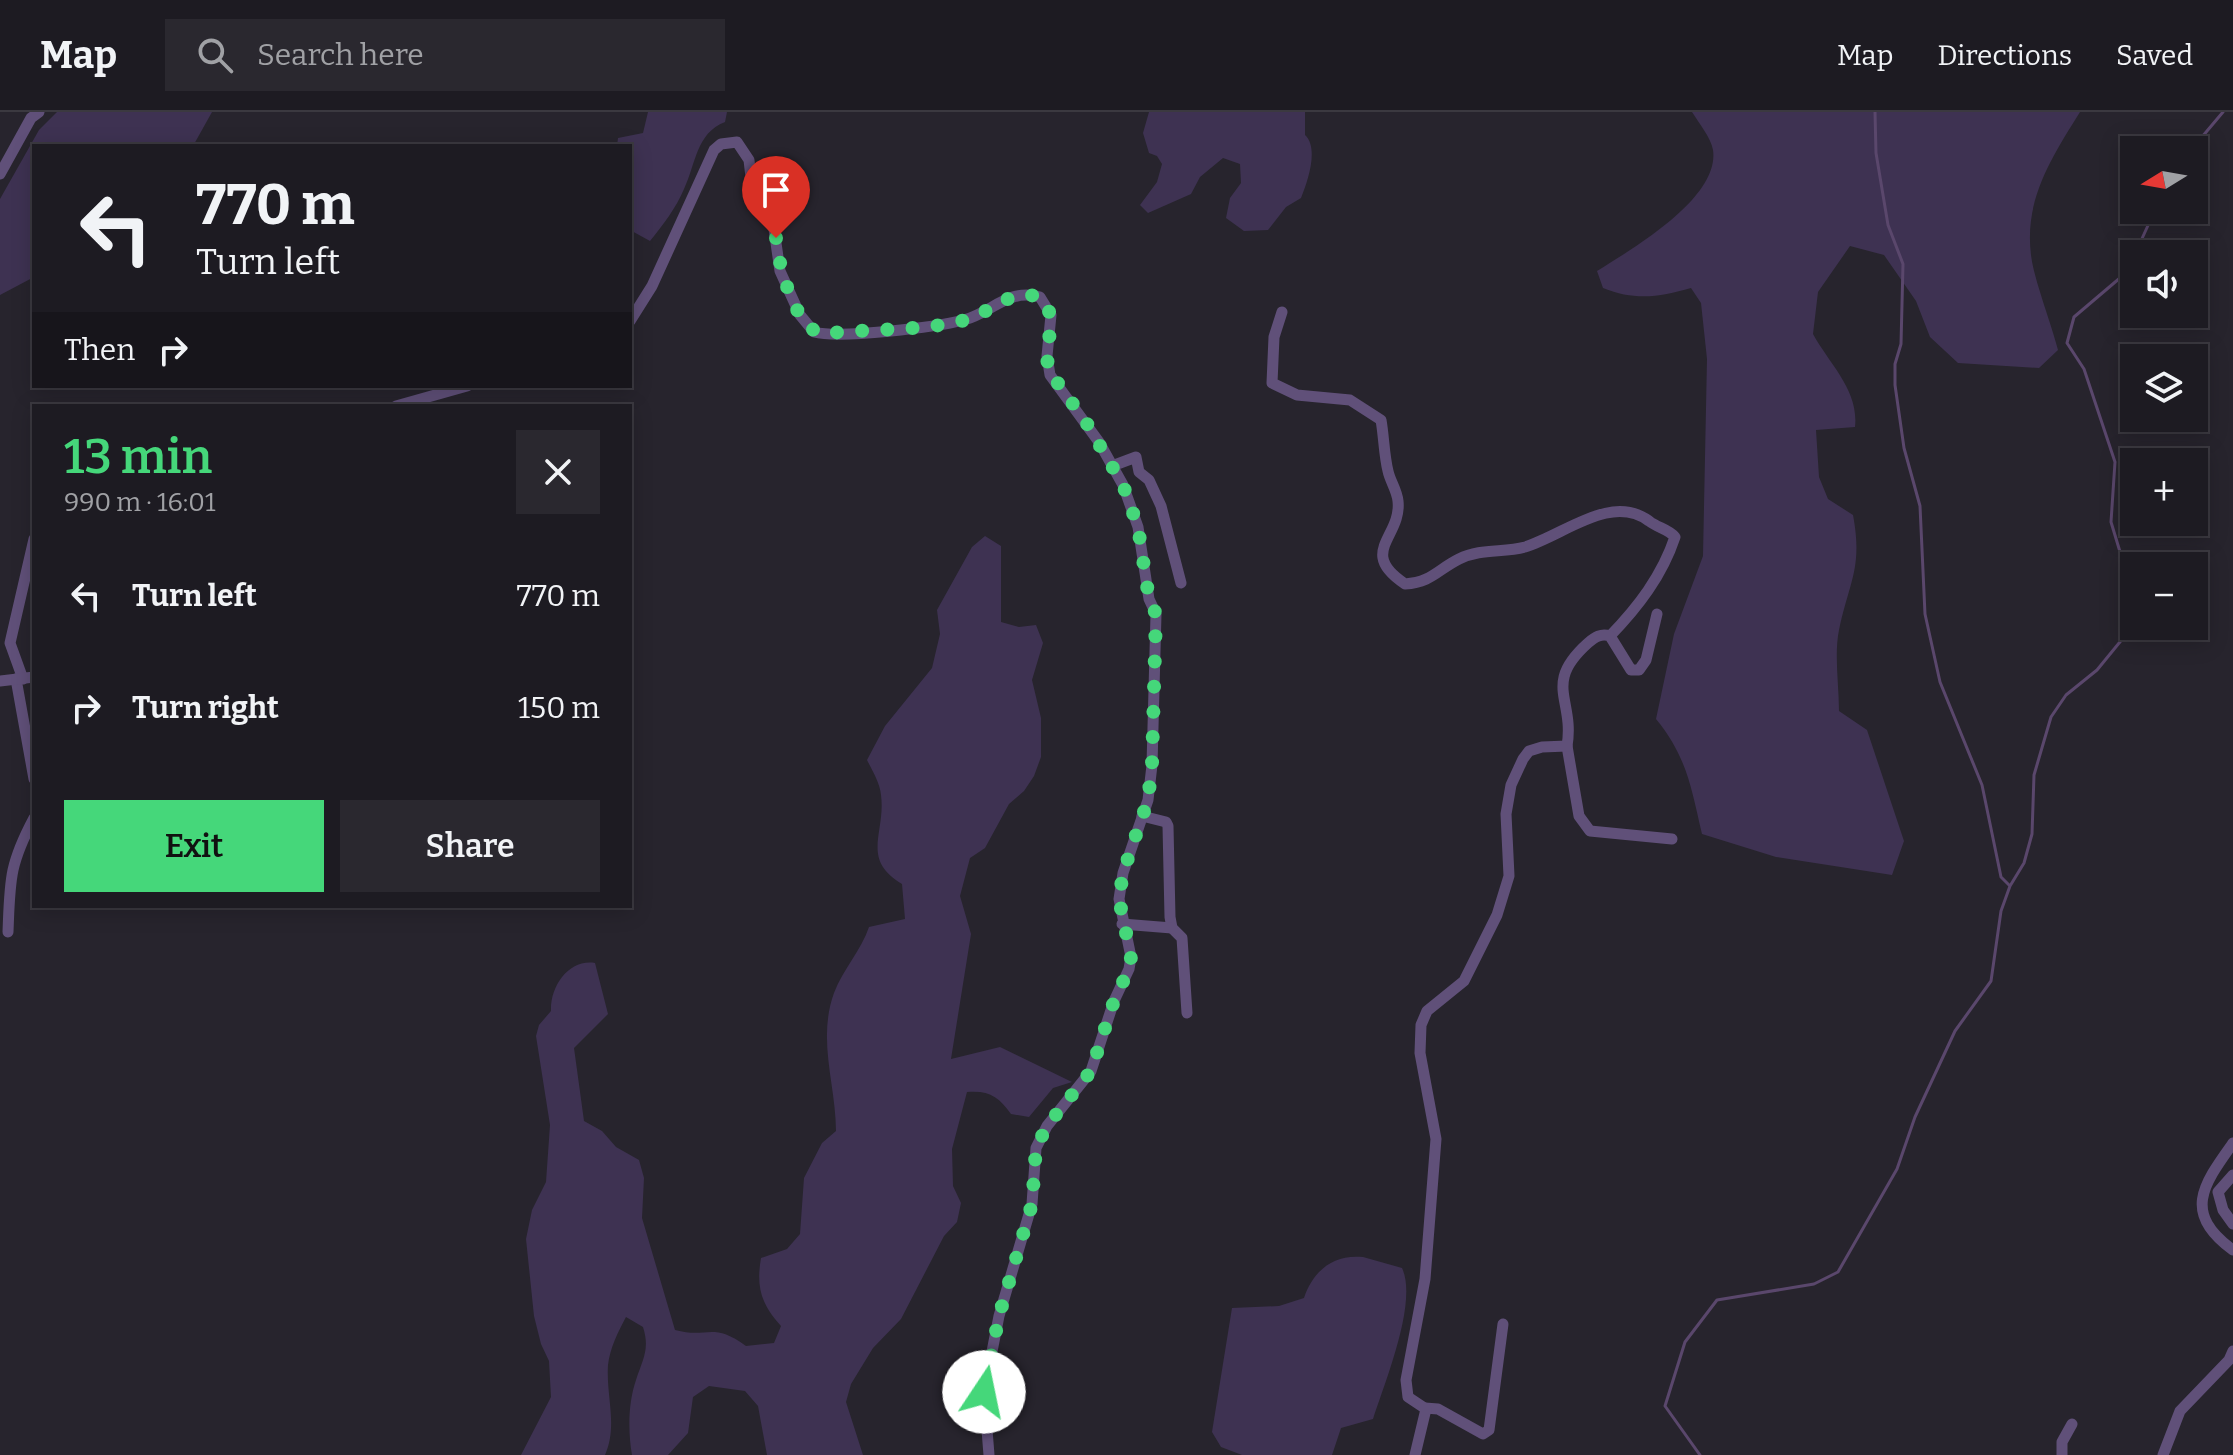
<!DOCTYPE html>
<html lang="en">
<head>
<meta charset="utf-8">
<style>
	body { margin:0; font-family:Bitter,serif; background:#2a282f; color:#f1f3f6; height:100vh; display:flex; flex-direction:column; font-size:30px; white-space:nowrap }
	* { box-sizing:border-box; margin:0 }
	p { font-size:26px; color:#a0a1a5 }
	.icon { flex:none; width:44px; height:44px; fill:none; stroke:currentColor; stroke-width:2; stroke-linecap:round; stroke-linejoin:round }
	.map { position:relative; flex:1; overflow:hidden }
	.panel { position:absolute; left:32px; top:292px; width:600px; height:504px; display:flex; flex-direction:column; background:#1d1b22; border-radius:0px; box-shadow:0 4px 20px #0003,0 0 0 2px #3b3940 }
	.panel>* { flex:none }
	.top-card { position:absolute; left:32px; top:32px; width:600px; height:244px; border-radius:0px; box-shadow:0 4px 20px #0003,0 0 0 2px #3b3940; background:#1d1b22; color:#f1f3f6; overflow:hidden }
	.needle { width:52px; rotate:259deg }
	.buttons { position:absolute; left:2120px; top:24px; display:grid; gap:16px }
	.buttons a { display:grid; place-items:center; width:88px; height:88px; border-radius:0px; background:#1d1b22; box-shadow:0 4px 20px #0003,0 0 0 2px #3b3940; font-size:40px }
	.pin { position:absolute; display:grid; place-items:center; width:68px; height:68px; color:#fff; margin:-82px -34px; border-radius:50% 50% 50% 0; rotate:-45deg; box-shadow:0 0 8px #0007 }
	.pin .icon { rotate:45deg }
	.me { position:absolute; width:88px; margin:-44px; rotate:11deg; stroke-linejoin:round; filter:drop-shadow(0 0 6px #0008) }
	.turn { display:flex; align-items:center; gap:28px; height:168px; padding:0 32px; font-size:36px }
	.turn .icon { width:104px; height:104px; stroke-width:2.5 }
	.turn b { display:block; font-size:56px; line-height:68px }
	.then { display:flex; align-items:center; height:76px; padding:0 32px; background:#0003; gap:16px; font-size:30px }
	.round { display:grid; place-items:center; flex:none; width:84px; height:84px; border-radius:0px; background:#2a282f }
	.headline { display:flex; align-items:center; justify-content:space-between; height:136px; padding:0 32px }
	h1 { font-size:48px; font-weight:600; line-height:60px; color:#45d77a }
	.cta { display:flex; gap:16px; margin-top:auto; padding:16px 32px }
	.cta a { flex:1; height:92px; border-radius:0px; background:#45d77a; color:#111; font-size:32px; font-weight:600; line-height:92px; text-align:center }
	.cta a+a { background:#2a282f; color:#f1f3f6 }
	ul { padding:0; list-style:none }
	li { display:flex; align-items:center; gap:24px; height:112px; padding:0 32px }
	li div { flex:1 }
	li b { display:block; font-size:30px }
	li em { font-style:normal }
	header { display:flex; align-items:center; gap:48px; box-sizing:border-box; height:112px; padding:0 40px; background:#1d1b22; border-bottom:2px solid #3b3940 }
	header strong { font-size:38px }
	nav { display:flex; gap:44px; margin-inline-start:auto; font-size:28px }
	.search { width:560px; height:72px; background:#2a282f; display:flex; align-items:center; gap:20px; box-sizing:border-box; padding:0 28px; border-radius:0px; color:#a0a1a5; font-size:30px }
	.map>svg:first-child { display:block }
</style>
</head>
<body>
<header>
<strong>Map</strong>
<div class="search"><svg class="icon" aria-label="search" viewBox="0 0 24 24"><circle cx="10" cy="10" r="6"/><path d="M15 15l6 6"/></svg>Search here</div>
<nav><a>Map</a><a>Directions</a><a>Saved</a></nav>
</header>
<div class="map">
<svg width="2233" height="1343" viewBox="0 0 2233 1343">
	<rect width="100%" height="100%" fill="#27242d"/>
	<g fill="#3e3252">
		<polygon points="57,0 212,0 193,34 34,34 34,165 0,183 0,87 39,18"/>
		<path d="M 648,0 L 727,0 L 725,10 C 696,21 696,52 684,77 C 676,96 663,113 650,129 L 630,118 L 630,34 L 617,34 L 618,26 L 643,21 Z"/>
		<path d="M 1149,0 L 1305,0 L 1305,23 C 1319,36 1308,69 1301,86 L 1286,95 L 1268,118 L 1244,119 L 1226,106 L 1230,86 L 1241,71 L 1240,52 L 1223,46 L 1200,65 L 1191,82 L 1148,101 L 1140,93 L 1157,70 L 1162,52 L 1157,44 L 1149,41 L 1143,21 Z"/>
		<path d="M 1692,0 L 2080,0 C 2052,45 2024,87 2031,143 C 2034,168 2051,210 2058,238 L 2039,256 L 1958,251 L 1930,225 L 1916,189 L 1884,143 L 1850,134 L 1818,180 L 1813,222 C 1830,253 1859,278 1855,315 L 1816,318 L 1819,365 L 1828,387 L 1853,403 C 1863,456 1849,470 1839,518 C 1834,543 1839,573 1839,599 L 1867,618 L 1904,729 L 1892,763 L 1776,745 L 1702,722 C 1691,675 1687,645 1656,607 L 1674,522 L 1703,444 L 1707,247 L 1701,191 L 1691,176 C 1660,185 1635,189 1603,176 L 1597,159 C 1632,137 1720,86 1713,38 C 1711,26 1699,11 1692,0 Z"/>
		<path d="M 985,424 L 1001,434 L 1001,510 L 1019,515 L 1036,513 L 1043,531 L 1032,568 L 1041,606 L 1041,645 L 1034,664 L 1024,679 L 1009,692 L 985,736 L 970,746 L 960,784 L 971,822 L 951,947 L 1000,935 L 1072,970 L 1053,976 L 1029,1005 L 1011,1002 C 999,985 989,978 967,980 L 952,1037 L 953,1074 L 961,1091 L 957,1110 L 944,1124 L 901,1207 L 873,1236 L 851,1272 L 846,1290 L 863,1343 L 767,1343 L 758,1294 L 745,1279 L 709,1274 L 693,1285 L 688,1321 L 668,1343 L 632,1343 C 628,1320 628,1291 636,1268 C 643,1247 650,1237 643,1215 L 626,1205 C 618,1220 610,1236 608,1253 C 606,1285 618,1313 605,1343 L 521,1343 L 551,1285 L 549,1249 L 541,1232 L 534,1204 L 526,1127 L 532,1098 L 546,1070 L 550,1013 L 536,924 L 539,913 L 551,899 C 550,874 569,847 595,851 L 608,902 L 574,936 L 584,1009 L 602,1019 L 616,1035 L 639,1048 L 644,1066 L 642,1106 L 675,1218 C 708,1227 712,1209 746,1234 L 774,1231 L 781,1214 C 761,1192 756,1175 761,1146 L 787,1137 L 800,1122 L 804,1066 L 822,1031 L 836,1019 C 836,973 817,928 834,881 C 843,857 861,839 869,815 L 905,807 L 902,772 C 860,747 886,721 881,683 C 880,671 872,658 867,648 L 885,614 L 932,556 L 940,522 L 937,498 L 972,435 Z"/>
		<path d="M 1363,1145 L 1402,1156 C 1418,1190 1385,1270 1373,1307 L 1341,1316 L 1332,1343 L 1242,1343 L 1221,1335 L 1212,1320 L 1232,1196 L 1279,1194 L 1304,1186 C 1313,1159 1333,1142 1363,1145 Z"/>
	</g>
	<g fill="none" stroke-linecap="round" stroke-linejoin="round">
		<g stroke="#5a476c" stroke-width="3">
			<polyline points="1875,0 1876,41 1888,113 1903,152 1901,232 1895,252 1895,273 1904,336 1920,394 1925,502 1940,570 1982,673 2001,765 2009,773"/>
			<polyline points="2191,38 2223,0"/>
			<polyline points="2135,142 2155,98"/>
			<polyline points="1700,1343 1665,1294 1685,1230 1717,1188 1814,1172 1838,1160 1897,1057 1915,1005 1955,919 1991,869 2001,799 2010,774 2024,751 2032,722 2034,663 2051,605 2066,583 2097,558 2124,525 2127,494 2124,453 2111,410 2115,350 2084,257 2067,231 2074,205 2127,160 2134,144"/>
		</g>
		<g stroke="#605079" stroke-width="11">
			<polyline points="0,62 31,6 39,0"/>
			<path d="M 1282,200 L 1274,225 L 1272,271 L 1297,283 L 1350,288 L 1381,308 C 1384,325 1384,343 1388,359 C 1390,369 1397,378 1398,389 C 1402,425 1357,440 1405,472 C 1432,470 1437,458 1459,447 C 1481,436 1503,441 1525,435 C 1564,423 1611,381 1649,409 C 1658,416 1668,417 1675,425 C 1662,464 1638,495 1610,524"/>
			<path d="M 630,209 L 652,174 L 714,38 L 721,32 L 737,30 L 749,48 L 753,83 L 774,117 L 780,159 L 800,203 L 814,220 C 841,227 936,215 964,208 C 993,200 1008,176 1040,185 L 1051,203 L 1047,244 L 1050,263 L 1099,330 L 1123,373 L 1138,415 L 1149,487 L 1156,502 L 1152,653 L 1148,688 L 1123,761 L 1119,787 L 1131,845 L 1129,857 L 1114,889 L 1091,959 L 1047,1014 L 1036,1036 L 1032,1092 L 999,1204 L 984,1280 L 989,1343"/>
			<polyline points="396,294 467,274"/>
			<polyline points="1112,354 1136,345 1139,360 1149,368 1161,394 1181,471"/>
			<polyline points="16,567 34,667"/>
			<polyline points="23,567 10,531 34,427"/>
			<polyline points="0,569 34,565"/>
			<polyline points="1567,634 1579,704 1590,719 1672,727"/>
			<polyline points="1142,704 1166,710 1168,714 1170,805 1172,816 1182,826 1187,901"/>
			<polyline points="1122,812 1172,816"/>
			<path d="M 8,820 C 10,768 9,753 34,706"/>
			<path d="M 2233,1031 C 2203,1073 2182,1101 2233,1138"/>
			<polyline points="2233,1063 2218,1080 2223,1098 2233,1112"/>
			<polyline points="1425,1296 1438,1297 1483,1322 1489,1318 1503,1212"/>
			<path d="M 1415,1343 L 1426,1297 L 1408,1285 L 1406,1268 L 1425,1167 L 1436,1027 L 1420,941 L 1421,913 L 1427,899 L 1464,869 L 1497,803 L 1509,764 L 1506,702 L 1511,673 L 1523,647 L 1529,639 L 1542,635 L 1567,634 C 1575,587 1542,572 1588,531 C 1595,525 1601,521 1610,524 L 1631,558 L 1639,558 L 1646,548 L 1657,502"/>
			<polyline points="2062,1343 2062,1330 2072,1312"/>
			<polyline points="2163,1343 2180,1299 2229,1248 2233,1239"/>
		</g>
	</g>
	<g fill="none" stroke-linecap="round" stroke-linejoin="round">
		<path stroke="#45d77a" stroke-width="14" stroke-dasharray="0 25.2" d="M 776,126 C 778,151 794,215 822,222 C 869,216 919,220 965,208 C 993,200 1008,176 1040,185 L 1051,203 L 1047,256 L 1086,310 L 1123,373 L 1138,415 L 1149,487 L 1156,502 L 1152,653 L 1148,688 L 1123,761 L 1119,787 L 1131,845 L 1129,857 L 1114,889 L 1091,959 L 1047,1014 L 1036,1036 L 1032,1092 L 999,1204 L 984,1280"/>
	</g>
</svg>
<div class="buttons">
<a><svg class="needle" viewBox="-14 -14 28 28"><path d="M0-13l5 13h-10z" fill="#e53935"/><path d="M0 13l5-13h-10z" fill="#a0a1a5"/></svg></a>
<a><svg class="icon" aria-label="sound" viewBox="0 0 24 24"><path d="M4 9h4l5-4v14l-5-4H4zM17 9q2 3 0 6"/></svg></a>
<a><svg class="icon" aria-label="layers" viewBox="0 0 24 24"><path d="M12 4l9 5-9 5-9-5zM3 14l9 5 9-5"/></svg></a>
<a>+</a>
<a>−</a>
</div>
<div class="pin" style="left:776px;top:126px;background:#d93025"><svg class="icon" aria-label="arrive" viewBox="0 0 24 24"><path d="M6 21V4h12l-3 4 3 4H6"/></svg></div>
<svg class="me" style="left:984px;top:1280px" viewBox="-20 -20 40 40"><circle r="19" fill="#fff"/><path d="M0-13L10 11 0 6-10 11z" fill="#45d77a"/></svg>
<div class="top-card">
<div class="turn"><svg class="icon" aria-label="left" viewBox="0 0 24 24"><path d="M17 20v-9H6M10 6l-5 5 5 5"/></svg><div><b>770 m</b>Turn left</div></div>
<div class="then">Then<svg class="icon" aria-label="right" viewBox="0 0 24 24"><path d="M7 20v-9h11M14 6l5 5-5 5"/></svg></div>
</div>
<section class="panel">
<div class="headline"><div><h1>13 min</h1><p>990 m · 16:01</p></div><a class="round"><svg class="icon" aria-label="close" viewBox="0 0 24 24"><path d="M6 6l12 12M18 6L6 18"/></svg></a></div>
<ul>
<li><svg class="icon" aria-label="left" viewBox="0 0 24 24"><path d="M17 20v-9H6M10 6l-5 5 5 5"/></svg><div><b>Turn left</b></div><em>770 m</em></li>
<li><svg class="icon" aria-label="right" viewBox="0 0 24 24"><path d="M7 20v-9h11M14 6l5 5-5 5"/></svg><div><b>Turn right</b></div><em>150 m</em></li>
</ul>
<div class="cta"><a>Exit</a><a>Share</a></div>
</section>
</div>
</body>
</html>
